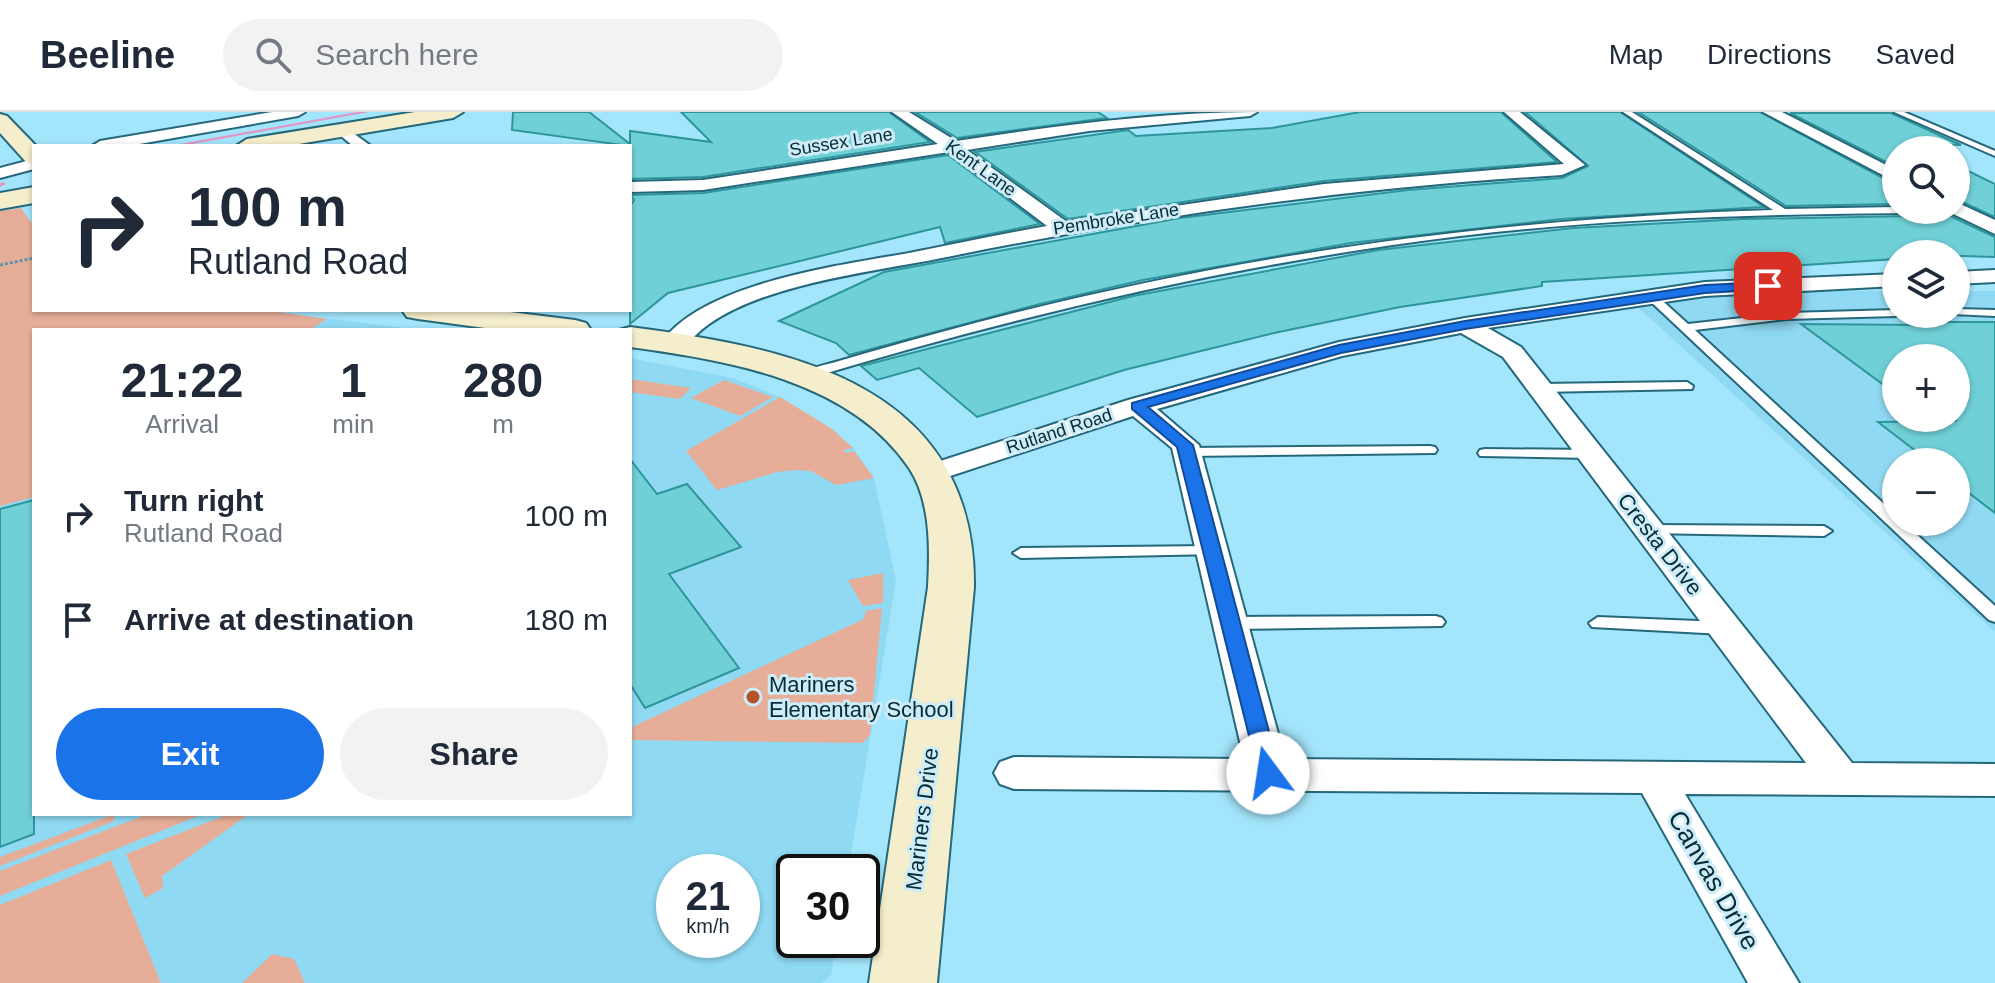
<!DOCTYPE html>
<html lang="en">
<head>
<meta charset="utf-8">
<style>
	body { margin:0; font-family:Arial,sans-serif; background:#f2f2f3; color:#1f2937; height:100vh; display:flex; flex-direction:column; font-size:30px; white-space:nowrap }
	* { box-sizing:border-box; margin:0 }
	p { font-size:26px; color:#747a83 }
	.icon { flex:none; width:44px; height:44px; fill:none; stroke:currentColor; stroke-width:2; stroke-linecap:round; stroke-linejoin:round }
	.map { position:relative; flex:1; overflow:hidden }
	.sheet { position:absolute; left:32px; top:216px; width:600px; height:488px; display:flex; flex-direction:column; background:#fff; border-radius:0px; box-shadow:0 2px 6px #0004 }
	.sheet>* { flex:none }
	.top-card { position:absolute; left:32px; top:32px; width:600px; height:168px; border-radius:0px; box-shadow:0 2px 6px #0004; background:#fff; color:#1f2937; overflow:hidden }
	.fabs { position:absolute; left:1882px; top:24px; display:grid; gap:16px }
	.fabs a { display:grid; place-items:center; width:88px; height:88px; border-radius:50%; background:#fff; box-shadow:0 2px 6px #0004; font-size:40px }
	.speed { position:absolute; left:656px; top:742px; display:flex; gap:16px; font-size:40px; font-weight:700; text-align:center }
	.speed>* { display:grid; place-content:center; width:104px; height:104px; border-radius:50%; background:#fff; box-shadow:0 2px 6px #0004; line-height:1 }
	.speed small { font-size:20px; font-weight:400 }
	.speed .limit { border:4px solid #111; border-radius:12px; background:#fff; color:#111 }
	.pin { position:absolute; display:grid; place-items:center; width:68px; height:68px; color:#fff; margin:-34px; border-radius:16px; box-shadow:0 4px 12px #0006 }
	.me { position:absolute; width:88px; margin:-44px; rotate:346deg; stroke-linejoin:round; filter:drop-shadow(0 0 6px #0008) }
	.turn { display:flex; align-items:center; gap:28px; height:168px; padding:0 24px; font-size:36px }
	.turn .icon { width:104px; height:104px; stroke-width:2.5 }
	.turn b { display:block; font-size:56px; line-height:68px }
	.eta { display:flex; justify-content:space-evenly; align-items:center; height:136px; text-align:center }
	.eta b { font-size:48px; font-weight:600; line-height:56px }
	.button { display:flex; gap:16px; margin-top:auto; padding:16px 24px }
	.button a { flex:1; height:92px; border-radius:48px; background:#1a73e8; color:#fff; font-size:32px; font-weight:600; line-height:92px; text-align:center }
	.button a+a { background:#f2f2f3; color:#1f2937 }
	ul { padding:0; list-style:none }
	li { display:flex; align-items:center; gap:24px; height:104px; padding:0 24px }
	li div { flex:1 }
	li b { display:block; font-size:30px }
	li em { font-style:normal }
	header { display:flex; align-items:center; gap:48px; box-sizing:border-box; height:112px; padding:0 40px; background:#fff; border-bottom:2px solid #e0e1e3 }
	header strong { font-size:38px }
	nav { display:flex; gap:44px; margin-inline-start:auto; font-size:28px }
	.search { width:560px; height:72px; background:#f2f2f3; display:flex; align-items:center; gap:20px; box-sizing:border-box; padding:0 28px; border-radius:44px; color:#747a83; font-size:30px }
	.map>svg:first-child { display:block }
</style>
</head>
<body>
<header>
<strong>Beeline</strong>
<div class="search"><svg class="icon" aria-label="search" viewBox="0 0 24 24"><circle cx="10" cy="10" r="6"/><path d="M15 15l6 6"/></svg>Search here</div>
<nav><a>Map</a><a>Directions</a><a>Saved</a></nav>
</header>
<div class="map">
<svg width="1995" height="871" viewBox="0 0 1995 871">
	<rect width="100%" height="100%" fill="#a3e5fb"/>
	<g fill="#90d9f2" fill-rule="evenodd">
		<path d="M 1619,178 L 1896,179 L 1896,202 L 1956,202 L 1956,179 L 1995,179 L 1995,520 ZM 1896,246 L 1956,246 L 1956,306 L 1896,306 ZM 1896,350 L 1956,350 L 1956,410 L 1896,410 Z"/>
		<polygon points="327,207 345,208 418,218 309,218"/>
		<path d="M 630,246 L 733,266 L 780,285 L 832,317 L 853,336 L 874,366 L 896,469 L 848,760 L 794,760 L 794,828 L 837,828 L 831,863 L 822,871 L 0,871 L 0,394 L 34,385 L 34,702 L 630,702 ZM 674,760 L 742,760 L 742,828 L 674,828 Z"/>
	</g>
	<g fill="#e6ae99">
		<polygon points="21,96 34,114 34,198 265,198 327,207 309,218 34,218 34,385 0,394 0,99"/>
		<polygon points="630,267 691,276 680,287 630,280"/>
		<polygon points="724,268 773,285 740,304 691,286"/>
		<polygon points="780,285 832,317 853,336 844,338 845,341 854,339 874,366 836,373 811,359 796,358 777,360 717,378 686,339"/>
		<polygon points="883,461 883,491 863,494 848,468"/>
		<polygon points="882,496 870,623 863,631 630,628 630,616 864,507 866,499"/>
		<polygon points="114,702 114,709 0,754 0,745"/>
		<polygon points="148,702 203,702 0,784 0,759"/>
		<polygon points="229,702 249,702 162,764 163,776 145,786 126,742"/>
		<polygon points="111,748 161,871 0,871 0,793"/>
		<polygon points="272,842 294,847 305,871 242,871"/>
	</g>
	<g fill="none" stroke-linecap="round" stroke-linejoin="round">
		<g fill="#e196c6" fill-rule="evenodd">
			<polygon points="357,0 369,0 182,34 169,34"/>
			<polygon points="3,70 6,72 0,75 0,71"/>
		</g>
	</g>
	<g fill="#70d0d7" stroke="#2e959b" stroke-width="2">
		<polygon points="513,0 589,0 630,32 630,19 711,30 681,0 889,0 930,30 703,65 630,67 630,34 512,18"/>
		<polygon points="915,0 1098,0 1107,6 957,26"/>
		<polygon points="1360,0 1501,0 1557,50 1324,69 1068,107 975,40 1128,18 1136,24 1272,16"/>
		<polygon points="1525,0 1620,0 1764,95 1561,107 1351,131 1143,168 1040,192 849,243 836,231 779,209 884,160 1180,106 1408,78 1562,66 1588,54"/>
		<polygon points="1638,0 1760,0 1896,73 1896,92 1786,94"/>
		<polygon points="1790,1 1891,1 1961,33 1910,32 1923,38 1896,38 1896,55"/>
		<polygon points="948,43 1040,112 945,131 940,115 668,181 630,212 630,94 634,88 630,83 703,81"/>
		<polygon points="1956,53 1995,72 1995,105 1956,87"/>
		<polygon points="1921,98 1947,98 1948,103 1995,125 1995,145 1896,142 1896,147 1542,170 1542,174 1400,195 1274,221 1124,258 977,305 919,256 877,268 861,254 1133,184 1378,138 1573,116 1743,107 1913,104"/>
		<polygon points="1912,210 1995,210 1995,401 1956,371 1956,350 1930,350 1878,310 1956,309 1956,246 1896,246 1896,282 1801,212 1916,213"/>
		<polygon points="630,347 657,382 687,372 741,435 669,462 739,556 645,596 630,572"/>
		<polygon points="34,388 34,722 0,735 0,397"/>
	</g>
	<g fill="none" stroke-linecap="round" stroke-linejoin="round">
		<defs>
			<g id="lane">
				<path d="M 1623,0 L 1632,0 L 1785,97 L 1896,95 L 1896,98 L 1918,98 L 1913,101 C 1762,102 1610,106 1460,124 C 1239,151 1023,202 810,266 L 802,266 L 800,263 C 810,255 826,253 839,249 C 872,239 905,230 938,221 C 1211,146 1490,106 1773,98 Z"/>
				<polygon points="1894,0 1904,0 1995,39 1995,44"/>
				<polygon points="1648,183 1656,183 1688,212 1787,201 1896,198 1896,202 1901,202 1896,204 1787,207 1695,218 1896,403 1896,410 1903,410 1995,494 1995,510 1989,508 1681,218 1648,187"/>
				<polygon points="1956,197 1995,198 1995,204 1952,202 1956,202"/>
				<polygon points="1687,270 1693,274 1692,277 1540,280 1534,276 1540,272"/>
				<polygon points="1430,334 1435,335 1437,338 1435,341 1187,344 1180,340 1187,336"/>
				<polygon points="1485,337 1591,338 1598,342 1591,346 1480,344 1478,341 1480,338"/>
				<polygon points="1650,413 1824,414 1832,419 1824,424 1644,421 1642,418"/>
				<polygon points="1212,434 1220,439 1218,442 1021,446 1013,441 1021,436"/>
				<polygon points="1436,504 1442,506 1445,510 1442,514 1230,517 1221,511 1230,505"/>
				<polygon points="1598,505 1723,510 1729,512 1732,516 1729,520 1723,522 1592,515 1589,511"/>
			</g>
			<g id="street">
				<polygon points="272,0 305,0 298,4 128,34 92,34 100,29"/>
				<path d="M 892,0 L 909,0 L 956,29 C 1056,14 1156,0 1257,0 L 1250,4 L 1089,19 L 967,38 L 1067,110 L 1324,72 L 1564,52 L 1504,0 L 1520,0 L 1585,53 L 1562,63 C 1356,75 1154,103 952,144 C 880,159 769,170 709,212 C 699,219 691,228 681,236 L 665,236 L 661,231 C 702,171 841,153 909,141 C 955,132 1001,122 1047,114 L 949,40 L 703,78 L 630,80 L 630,70 L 703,68 L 938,32 Z"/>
				<polygon points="1763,0 1782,0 1896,58 1896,70"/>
				<polygon points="342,13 371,34 353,34 334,18"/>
				<polygon points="34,47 34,57 0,66 0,56"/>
				<polygon points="1956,90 1995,108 1995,122 1949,100 1956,98"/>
				<polygon points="1995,158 1995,170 1956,172 1956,160"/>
				<path d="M 1896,162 L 1896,174 L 1705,184 L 1488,216 L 1521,235 L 1852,651 L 1995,652 L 1995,684 L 1685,682 L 1799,871 L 1748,871 L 1642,681 L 1014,677 L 1000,672 L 994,661 L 1000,650 L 1014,645 L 1244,647 L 1172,336 L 1133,304 L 932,370 L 922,367 L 917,361 L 922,355 L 1128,288 L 1339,230 L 1465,206 L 1705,170 ZM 1461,221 L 1503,245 L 1806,651 L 1285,647 L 1199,333 L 1157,297 L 1342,244 Z"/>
			</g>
			<g id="secondary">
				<polygon points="415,0 463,0 453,6 287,34 236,34 247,27"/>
				<polygon points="0,2 7,4 36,34 34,52 26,50 0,21"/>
				<polygon points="34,75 34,91 0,97 0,81"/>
				<polygon points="402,198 493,198 575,208 586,211 591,218 500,218 418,207 407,205"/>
				<path d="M 630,215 C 793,236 976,273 974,475 L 937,871 L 869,871 L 928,475 C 930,437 931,389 909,356 C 850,268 726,248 630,235 L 630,218 L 619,218 Z"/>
			</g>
		</defs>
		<use href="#lane" stroke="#25687c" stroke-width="4"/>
		<use href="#street" stroke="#25687c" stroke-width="4"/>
		<use href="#secondary" stroke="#25687c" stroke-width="4"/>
		<polyline stroke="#5f95a6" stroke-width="3" stroke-dasharray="3 2" stroke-linecap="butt" points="0,153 34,146"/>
		<use href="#lane" fill="#fff" fill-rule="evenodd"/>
		<use href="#street" fill="#fff" fill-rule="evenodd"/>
		<use href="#secondary" fill="#f4eecc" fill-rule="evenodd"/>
	</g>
	<polygon fill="#1a73e8" stroke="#114b97" stroke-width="2" points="1768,170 1773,172 1773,177 1705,181 1465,217 1341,241 1148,295 1193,333 1280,661 1277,668 1268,670 1260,668 1177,335 1132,297 1132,291 1339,233 1465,209 1705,173"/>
	<circle fill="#b85128" stroke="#cdecf8" stroke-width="3" cx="753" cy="585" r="8"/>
	<g text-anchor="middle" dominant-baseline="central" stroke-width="6" stroke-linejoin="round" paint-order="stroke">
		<g font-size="18" fill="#052c36" stroke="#cdecf8">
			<text transform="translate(841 30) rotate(-9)">Sussex Lane</text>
			<text transform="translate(981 56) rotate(36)">Kent Lane</text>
			<text transform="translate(1116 107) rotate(-9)">Pembroke Lane</text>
			<text transform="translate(1059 319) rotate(-18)">Rutland Road</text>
		</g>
		<g font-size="22" fill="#052c36" stroke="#cdecf8">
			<text transform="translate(1660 432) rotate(52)">Cresta Drive</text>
			<text transform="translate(922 707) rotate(-83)">Mariners Drive</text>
		</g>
		<g font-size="22" fill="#052c36" stroke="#cdecf8" text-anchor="start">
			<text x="769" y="572">Mariners<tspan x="769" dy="25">Elementary School</tspan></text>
		</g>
		<g font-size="26" fill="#052c36" stroke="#cdecf8">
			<text transform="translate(1714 768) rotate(60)">Canvas Drive</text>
		</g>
	</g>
</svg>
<div class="fabs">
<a><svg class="icon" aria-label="search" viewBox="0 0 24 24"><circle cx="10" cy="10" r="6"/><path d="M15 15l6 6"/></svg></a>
<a><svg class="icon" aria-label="layers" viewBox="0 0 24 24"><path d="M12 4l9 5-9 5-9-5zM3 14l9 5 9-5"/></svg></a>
<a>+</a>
<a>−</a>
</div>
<div class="speed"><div>21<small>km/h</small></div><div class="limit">30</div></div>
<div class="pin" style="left:1768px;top:174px;background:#d93025"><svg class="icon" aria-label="arrive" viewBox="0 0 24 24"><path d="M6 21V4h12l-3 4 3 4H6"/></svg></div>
<svg class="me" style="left:1268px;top:661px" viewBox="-20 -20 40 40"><circle r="19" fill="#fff"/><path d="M0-13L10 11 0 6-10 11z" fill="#1a73e8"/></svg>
<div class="top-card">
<div class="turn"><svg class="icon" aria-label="right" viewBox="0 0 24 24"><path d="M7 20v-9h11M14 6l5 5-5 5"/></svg><div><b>100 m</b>Rutland Road</div></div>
</div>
<section class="sheet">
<div class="eta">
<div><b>21:22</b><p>Arrival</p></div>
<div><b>1</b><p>min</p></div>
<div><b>280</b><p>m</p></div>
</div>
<ul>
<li><svg class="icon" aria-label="right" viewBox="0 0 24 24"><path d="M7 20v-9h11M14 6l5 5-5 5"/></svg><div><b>Turn right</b><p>Rutland Road</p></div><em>100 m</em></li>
<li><svg class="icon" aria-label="arrive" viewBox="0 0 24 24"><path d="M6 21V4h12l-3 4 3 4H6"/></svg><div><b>Arrive at destination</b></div><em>180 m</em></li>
</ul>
<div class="button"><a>Exit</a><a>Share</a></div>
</section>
</div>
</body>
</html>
